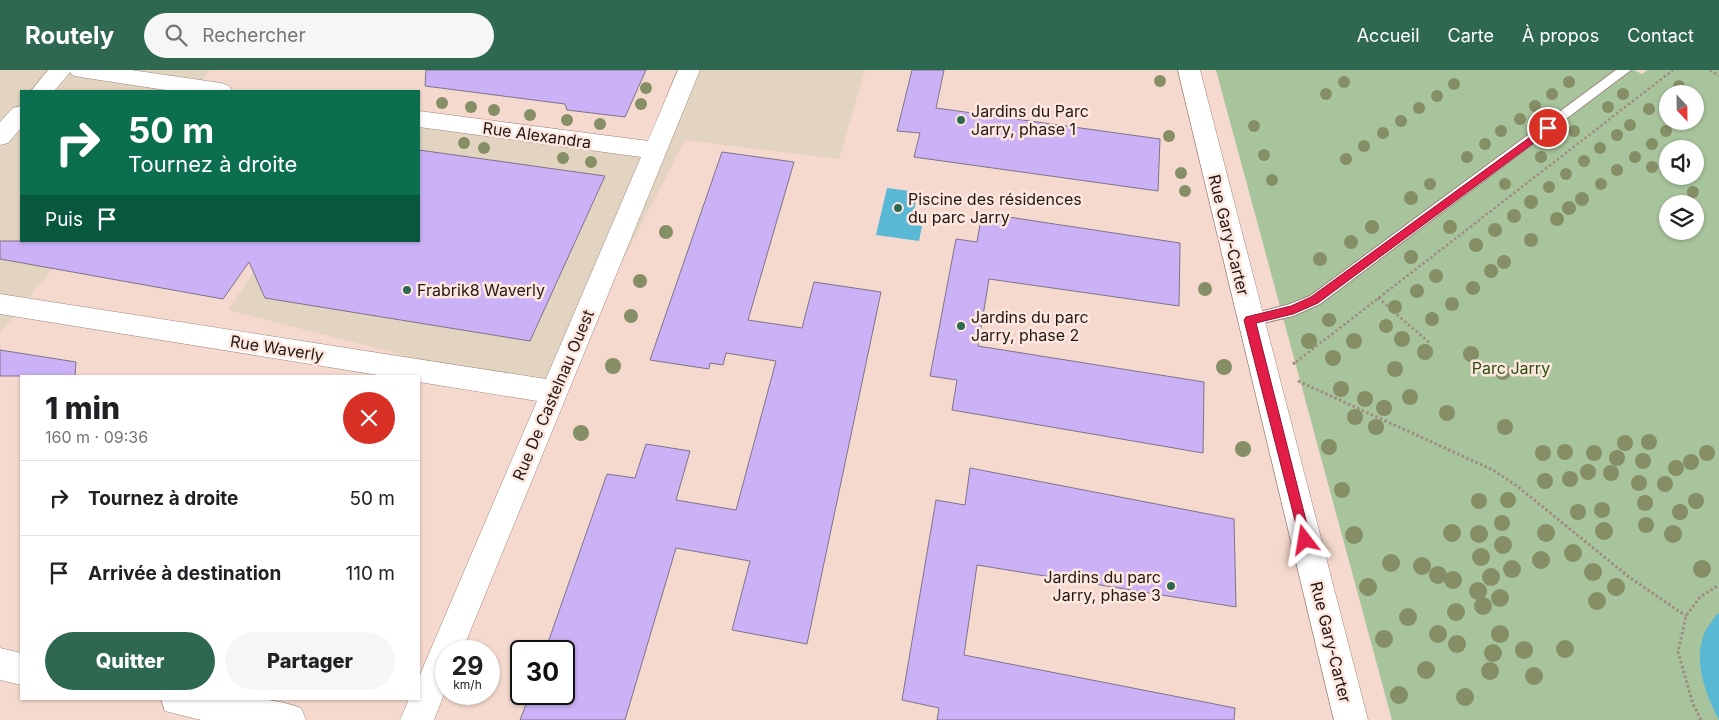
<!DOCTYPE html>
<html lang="fr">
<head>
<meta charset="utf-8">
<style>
	body { margin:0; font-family:Inter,sans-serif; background:#f6f6f6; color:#202124; height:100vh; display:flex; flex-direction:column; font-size:19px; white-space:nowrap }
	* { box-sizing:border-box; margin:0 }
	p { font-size:16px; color:#757577 }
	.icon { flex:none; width:28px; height:28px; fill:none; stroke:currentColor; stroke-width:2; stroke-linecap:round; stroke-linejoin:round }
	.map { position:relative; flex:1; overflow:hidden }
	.details { position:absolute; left:20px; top:305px; width:400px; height:325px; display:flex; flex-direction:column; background:#fff; border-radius:0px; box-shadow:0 1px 4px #0004 }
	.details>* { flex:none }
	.guide { position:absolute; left:20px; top:20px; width:400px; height:152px; border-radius:0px; box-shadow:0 1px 4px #0004; background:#0b6e4f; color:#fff; overflow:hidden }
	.needle { width:32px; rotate:158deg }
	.fabs { position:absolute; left:1659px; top:15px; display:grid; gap:10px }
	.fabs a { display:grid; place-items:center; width:45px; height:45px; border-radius:50%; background:#fff; box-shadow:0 1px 4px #0004; font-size:25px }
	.speed { position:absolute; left:435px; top:570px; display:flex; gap:10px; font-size:25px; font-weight:700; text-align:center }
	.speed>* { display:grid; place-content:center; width:65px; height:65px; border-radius:50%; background:#fff; box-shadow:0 1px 4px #0004; line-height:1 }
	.speed small { font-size:12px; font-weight:400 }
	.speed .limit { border:2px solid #111; border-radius:8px; background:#fff; color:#111 }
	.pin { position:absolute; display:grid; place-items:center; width:42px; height:42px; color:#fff; margin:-21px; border:2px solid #fff; border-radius:50%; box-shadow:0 1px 5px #0007 }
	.me { position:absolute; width:55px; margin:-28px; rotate:346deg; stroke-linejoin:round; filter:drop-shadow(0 0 4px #0008) }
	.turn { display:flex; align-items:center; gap:18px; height:105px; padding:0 25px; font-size:22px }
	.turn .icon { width:65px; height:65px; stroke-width:2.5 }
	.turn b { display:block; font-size:35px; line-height:42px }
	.then { display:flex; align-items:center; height:48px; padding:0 25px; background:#0003; gap:10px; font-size:19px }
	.round { display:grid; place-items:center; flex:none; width:52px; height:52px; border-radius:26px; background:#f6f6f6 }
	.overview { display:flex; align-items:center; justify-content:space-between; height:85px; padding:0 25px }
	h1 { font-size:30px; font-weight:800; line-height:38px }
	.cta { display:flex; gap:10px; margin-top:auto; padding:10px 25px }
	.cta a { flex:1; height:58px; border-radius:30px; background:#2f6850; color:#fff; font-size:20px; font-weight:800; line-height:58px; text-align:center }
	.cta a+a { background:#f6f6f6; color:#202124 }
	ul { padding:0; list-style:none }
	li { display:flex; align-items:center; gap:15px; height:75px; padding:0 25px; border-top:1px solid #e0e0e0 }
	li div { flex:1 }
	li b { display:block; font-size:19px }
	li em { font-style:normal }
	header { display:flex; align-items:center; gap:30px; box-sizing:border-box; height:70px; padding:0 25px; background:#2f6850; color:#fff }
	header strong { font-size:24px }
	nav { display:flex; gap:28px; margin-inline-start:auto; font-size:18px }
	.search { width:350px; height:45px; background:#f6f6f6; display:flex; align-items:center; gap:12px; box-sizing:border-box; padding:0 18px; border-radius:28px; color:#757577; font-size:19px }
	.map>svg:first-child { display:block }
</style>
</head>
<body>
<header>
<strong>Routely</strong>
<div class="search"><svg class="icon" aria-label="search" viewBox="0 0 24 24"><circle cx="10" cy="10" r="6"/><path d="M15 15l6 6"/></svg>Rechercher</div>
<nav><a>Accueil</a><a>Carte</a><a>À propos</a><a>Contact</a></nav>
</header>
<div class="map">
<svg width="1719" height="650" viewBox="0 0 1719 650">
	<rect width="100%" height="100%" fill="#f5d9ce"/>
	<g fill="#e3d3c1">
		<polygon points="0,0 210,0 194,21 21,21 21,171 75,171 0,263"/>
		<polygon points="690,0 865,0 839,89 685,70 555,322 527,317 228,240 275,171 419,171 419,49 655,81"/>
	</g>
	<path fill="#a8c49c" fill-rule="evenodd" d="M 1216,0 L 1634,0 L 1642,4 L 1648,0 L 1719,0 L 1719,650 L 1392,650 ZM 1668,24 L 1695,24 L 1695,51 L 1668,51 ZM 1668,79 L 1695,79 L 1695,106 L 1668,106 ZM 1668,134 L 1695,134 L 1695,161 L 1668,161 Z"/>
	<g fill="#59b9d4">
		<polygon points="887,118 918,122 911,154 922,156 919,171 876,165"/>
		<path d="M 1717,544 L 1719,544 L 1719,650 C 1706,625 1693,592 1704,564 C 1707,557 1713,550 1717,544 Z"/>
	</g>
	<g fill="#cbb1f5" stroke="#7c748a">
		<polygon points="426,0 646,0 625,47 567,40 565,34 425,16"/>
		<polygon points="912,0 944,0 936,38 1160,69 1158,121 914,87 920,63 897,61"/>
		<polygon points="419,80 605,106 530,271 265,228 249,192 223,229 0,189 0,171 419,171"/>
		<polygon points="722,82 794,92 748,250 802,258 814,212 881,222 807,574 732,560 750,491 676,478 625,650 520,650 530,624 564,624 564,581 545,581 607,404 635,408 646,374 690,381 676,430 736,440 776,291 726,283 723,295 710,293 709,299 650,290"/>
		<polygon points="982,143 1180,173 1179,236 989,209 978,276 1204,312 1203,383 952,340 957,310 930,306 956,169 977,172"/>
		<polygon points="0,280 76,292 75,306 0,306"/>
		<polygon points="970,398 1234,449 1236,537 977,495 964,585 1235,638 1234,650 937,650 939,638 902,630 936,430 965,435"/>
	</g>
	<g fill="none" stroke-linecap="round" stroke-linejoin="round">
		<defs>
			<polygon id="lane" points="1616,0 1631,0 1320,234 1293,246 1250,256 1245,254 1242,250 1245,246 1290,234 1310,226"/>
			<g id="street">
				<polygon points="69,0 131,0 221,13 229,16 232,21 172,21 80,7 72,5"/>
				<polygon points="678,0 700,0 462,581 446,581 446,619 434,650 400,650 409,629 419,629 419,607 537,331 419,312 419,306 384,306 0,244 0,224 546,309 641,87 419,57 419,41 648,71"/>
				<polygon points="1178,0 1200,0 1368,650 1334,650"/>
				<polygon points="0,578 21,583 21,615 0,610"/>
				<path d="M 161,629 C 204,629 260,622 301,638 L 306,650 L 201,650 L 165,641 Z"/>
			</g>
			<g id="secondary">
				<polygon points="48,0 72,0 54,21 31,21"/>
				<polygon points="21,36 21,58 8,73 0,75 0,52 13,38"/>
			</g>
		</defs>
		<use href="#lane" stroke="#9f867c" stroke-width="2"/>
		<use href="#street" stroke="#9f867c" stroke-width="1"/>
		<use href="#secondary" stroke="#9f867c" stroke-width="1"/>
		<g stroke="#a08b83" stroke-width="2.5" stroke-dasharray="2.5 2.5" stroke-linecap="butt">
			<polyline points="1710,0 1719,6"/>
			<polyline points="1378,228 1431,274"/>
			<polyline points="1296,292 1673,0"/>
		</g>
		<g stroke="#a08b83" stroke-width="3" stroke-dasharray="2.5 2.5" stroke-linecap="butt">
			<polyline points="1293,294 1297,291"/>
			<polyline points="1298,311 1493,400 1517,416 1629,507 1686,546"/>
			<polyline points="1701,650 1693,634 1678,582 1686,546 1700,527 1719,515"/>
		</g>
		<use href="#lane" fill="#fff" fill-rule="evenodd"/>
		<use href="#street" fill="#fff" fill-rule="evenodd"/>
		<use href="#secondary" fill="#fff" fill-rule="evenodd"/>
	</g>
	<g fill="#858e65">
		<circle cx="1160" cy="11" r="6"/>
		<circle cx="1344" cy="12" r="6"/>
		<circle cx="1569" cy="12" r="6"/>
		<circle cx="1454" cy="14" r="6"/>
		<circle cx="1679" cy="16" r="6"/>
		<circle cx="646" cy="18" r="6"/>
		<circle cx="1326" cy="24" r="6"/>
		<circle cx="1552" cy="24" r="6"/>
		<circle cx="1623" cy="24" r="6"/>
		<circle cx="1437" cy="26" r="6"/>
		<circle cx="442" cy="33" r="6"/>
		<circle cx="641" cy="34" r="6"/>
		<circle cx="1535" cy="36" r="6"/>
		<circle cx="471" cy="37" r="6"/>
		<circle cx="1608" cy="37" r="6"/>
		<circle cx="1419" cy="38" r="6"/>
		<circle cx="1649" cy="39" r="6"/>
		<circle cx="494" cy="40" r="6"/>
		<circle cx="530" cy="45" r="6"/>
		<circle cx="1520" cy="49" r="6"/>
		<circle cx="567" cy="50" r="6"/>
		<circle cx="1401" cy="51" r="6"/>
		<circle cx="600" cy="54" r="6"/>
		<circle cx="1630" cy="55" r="6"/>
		<circle cx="1254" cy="56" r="6"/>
		<circle cx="1501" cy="61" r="6"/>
		<circle cx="1574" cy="61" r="6"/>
		<circle cx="1666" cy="61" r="6"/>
		<circle cx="1383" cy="63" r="6"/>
		<circle cx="1617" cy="65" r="6"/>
		<circle cx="1169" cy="66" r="6"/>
		<circle cx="464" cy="73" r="6"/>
		<circle cx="1485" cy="74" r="6"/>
		<circle cx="1652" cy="74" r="6"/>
		<circle cx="1364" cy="76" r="6"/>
		<circle cx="484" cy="78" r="6"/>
		<circle cx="1600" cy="78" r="6"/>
		<circle cx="1264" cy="85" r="6"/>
		<circle cx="1467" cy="87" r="6"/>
		<circle cx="1541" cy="87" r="6"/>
		<circle cx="1635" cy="87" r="6"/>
		<circle cx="563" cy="88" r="6"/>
		<circle cx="1346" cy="89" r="6"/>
		<circle cx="1584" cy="91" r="6"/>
		<circle cx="591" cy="92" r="6"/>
		<circle cx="1652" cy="97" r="6"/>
		<circle cx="1617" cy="100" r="6"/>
		<circle cx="1181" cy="103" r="6"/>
		<circle cx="1566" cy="104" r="6"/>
		<circle cx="1272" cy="110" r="6"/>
		<circle cx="1430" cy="114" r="6"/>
		<circle cx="1505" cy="114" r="6"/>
		<circle cx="1601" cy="114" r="6"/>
		<circle cx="1549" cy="117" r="6"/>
		<circle cx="1185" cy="121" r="6"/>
		<circle cx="1693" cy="122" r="6"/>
		<circle cx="1411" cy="128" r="7"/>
		<circle cx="1582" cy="129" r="7"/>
		<circle cx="1531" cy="132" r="7"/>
		<circle cx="1569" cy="138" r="7"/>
		<circle cx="1514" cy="146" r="7"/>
		<circle cx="1557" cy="149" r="7"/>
		<circle cx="1372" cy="157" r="7"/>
		<circle cx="1450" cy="157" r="7"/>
		<circle cx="1495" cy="160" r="7"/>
		<circle cx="666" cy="162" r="7"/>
		<circle cx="1531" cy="170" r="7"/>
		<circle cx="1351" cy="172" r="7"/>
		<circle cx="1476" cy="175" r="7"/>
		<circle cx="1411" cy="187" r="7"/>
		<circle cx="1320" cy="189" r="7"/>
		<circle cx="1504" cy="192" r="7"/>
		<circle cx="1491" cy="201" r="7"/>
		<circle cx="1436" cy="206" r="7"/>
		<circle cx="640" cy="211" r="7"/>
		<circle cx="1473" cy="218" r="7"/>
		<circle cx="1205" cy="219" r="7"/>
		<circle cx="1417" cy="221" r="7"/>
		<circle cx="1452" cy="234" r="7"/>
		<circle cx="1395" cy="237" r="7"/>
		<circle cx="631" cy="246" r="7"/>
		<circle cx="1432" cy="249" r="7"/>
		<circle cx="1329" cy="250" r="7"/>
		<circle cx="1386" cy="256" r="7"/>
		<circle cx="1402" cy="269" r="8"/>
		<circle cx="1309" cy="271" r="8"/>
		<circle cx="1354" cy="271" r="8"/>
		<circle cx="1425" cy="282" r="8"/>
		<circle cx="1471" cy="284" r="8"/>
		<circle cx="1333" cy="288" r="8"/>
		<circle cx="613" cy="296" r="8"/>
		<circle cx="1224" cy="297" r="8"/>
		<circle cx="1395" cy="299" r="8"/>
		<circle cx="1503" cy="302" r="8"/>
		<circle cx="1341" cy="319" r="8"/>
		<circle cx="1410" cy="327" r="8"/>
		<circle cx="1365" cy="329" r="8"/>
		<circle cx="1384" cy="338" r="8"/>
		<circle cx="1447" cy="343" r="8"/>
		<circle cx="1355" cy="347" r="8"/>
		<circle cx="1376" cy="357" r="8"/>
		<circle cx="1505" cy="357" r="8"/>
		<circle cx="581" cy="363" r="8"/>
		<circle cx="1649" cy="372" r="8"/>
		<circle cx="1625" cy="373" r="8"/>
		<circle cx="1329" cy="377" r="8"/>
		<circle cx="1243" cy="379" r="8"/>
		<circle cx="1565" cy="382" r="8"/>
		<circle cx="1543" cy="383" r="8"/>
		<circle cx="1594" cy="383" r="8"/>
		<circle cx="1707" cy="383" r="8"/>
		<circle cx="1617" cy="388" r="8"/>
		<circle cx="1643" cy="391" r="8"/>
		<circle cx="1691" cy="392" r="8"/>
		<circle cx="1676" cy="398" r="8"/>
		<circle cx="1588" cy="402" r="8"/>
		<circle cx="1611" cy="403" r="8"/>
		<circle cx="1570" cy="409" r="8"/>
		<circle cx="1545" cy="411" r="8"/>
		<circle cx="1639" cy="413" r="8"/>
		<circle cx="1665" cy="414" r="8"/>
		<circle cx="1342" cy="420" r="8"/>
		<circle cx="1508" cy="430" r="8"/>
		<circle cx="1479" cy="431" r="8"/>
		<circle cx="1696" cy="431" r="8"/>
		<circle cx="1645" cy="433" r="8"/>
		<circle cx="1602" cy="440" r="8"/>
		<circle cx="1578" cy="442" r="8"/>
		<circle cx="1680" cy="442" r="8"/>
		<circle cx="1502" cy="453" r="8"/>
		<circle cx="1646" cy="455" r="8"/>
		<circle cx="1604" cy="461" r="9"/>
		<circle cx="1452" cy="463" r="9"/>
		<circle cx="1546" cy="463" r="9"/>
		<circle cx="1479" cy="464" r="9"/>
		<circle cx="1673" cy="464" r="9"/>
		<circle cx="1354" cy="465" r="9"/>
		<circle cx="1503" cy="475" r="9"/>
		<circle cx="1573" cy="483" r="9"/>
		<circle cx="1481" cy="487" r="9"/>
		<circle cx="1541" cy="490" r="9"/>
		<circle cx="1391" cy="493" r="9"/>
		<circle cx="1422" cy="496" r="9"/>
		<circle cx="1512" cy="499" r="9"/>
		<circle cx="1702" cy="499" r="9"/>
		<circle cx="1593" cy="502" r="9"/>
		<circle cx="1438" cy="505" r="9"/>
		<circle cx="1491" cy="507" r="9"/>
		<circle cx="1453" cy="510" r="9"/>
		<circle cx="1368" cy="517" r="9"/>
		<circle cx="1616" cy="517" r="9"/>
		<circle cx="1478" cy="521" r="9"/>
		<circle cx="1500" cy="528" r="9"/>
		<circle cx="1597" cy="531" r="9"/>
		<circle cx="1483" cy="536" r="9"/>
		<circle cx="1456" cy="542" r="9"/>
		<circle cx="1408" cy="547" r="9"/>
		<circle cx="1438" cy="564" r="9"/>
		<circle cx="1500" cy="564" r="9"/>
		<circle cx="1384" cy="569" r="9"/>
		<circle cx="1457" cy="574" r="9"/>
		<circle cx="1565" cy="579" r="9"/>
		<circle cx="1524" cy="580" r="9"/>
		<circle cx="1493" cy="583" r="9"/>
		<circle cx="1426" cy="600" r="9"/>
		<circle cx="1490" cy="601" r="9"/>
		<circle cx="1534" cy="606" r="9"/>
		<circle cx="1399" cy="625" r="9"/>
		<circle cx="1465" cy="627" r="9"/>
	</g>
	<polygon fill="#e11d48" stroke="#92132f" points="1548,54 1551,55 1551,60 1318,233 1293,244 1256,253 1311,470 1310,474 1301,474 1244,250 1246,247 1291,236 1311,227"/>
	<g fill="#2f6850" stroke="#fee7df" stroke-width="2">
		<circle cx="961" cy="50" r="5"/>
		<circle cx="898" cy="138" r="5"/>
		<circle cx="407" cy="220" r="5"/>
		<circle cx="961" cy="256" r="5"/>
		<circle cx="1171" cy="516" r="5"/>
	</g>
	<g text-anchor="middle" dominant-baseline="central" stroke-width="5" stroke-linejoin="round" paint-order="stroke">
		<g font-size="16" fill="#221814" stroke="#fee7df" text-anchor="start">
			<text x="971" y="41">Jardins du Parc<tspan x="971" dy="18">Jarry, phase 1</tspan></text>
			<text x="908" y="129">Piscine des résidences<tspan x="908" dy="18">du parc Jarry</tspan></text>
			<text x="417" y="220">Frabrik8 Waverly</text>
			<text x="971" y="247">Jardins du parc<tspan x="971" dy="18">Jarry, phase 2</tspan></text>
			<text x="1161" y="507" text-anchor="end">Jardins du parc<tspan x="1161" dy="18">Jarry, phase 3</tspan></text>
		</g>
		<g font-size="16" fill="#221814" stroke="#fee7df">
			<text transform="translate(537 65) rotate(8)">Rue Alexandra</text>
			<text transform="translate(1229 165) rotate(76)">Rue Gary-Carter</text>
			<text transform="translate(277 278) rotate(9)">Rue Waverly</text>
			<text transform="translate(553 325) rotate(-67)">Rue De Castelnau Ouest</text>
			<text transform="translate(1331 572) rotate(76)">Rue Gary-Carter</text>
		</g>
		<g font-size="16" fill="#29500f" stroke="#fee7df">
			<text x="1511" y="298">Parc Jarry</text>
		</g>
	</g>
</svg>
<div class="fabs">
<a><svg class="needle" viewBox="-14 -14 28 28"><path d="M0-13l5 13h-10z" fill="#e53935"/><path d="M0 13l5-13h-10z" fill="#757577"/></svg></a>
<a><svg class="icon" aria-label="sound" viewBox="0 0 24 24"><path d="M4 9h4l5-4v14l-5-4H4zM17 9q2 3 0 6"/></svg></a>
<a><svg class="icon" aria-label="layers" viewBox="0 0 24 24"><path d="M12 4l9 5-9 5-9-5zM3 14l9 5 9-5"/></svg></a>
</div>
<div class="speed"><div>29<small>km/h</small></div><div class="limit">30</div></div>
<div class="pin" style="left:1548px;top:58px;background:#d93025"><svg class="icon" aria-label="arrive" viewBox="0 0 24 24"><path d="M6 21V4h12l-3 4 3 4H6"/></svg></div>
<svg class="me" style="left:1305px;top:470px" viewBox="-20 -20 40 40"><path d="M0-17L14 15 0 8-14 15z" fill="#e11d48" stroke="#fff" stroke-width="4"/></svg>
<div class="guide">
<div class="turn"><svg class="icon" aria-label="right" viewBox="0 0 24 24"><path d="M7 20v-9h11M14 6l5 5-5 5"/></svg><div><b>50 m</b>Tournez à droite</div></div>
<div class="then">Puis<svg class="icon" aria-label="arrive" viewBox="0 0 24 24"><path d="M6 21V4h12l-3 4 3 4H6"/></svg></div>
</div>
<section class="details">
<div class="overview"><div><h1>1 min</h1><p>160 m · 09:36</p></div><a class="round" style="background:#d93025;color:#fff"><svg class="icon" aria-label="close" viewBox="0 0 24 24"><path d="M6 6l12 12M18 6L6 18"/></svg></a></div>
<ul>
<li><svg class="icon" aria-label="right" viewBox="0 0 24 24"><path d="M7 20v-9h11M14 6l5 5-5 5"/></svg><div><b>Tournez à droite</b></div><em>50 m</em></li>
<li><svg class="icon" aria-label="arrive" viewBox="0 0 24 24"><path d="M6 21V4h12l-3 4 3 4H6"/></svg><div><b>Arrivée à destination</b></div><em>110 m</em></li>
</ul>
<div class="cta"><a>Quitter</a><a>Partager</a></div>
</section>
</div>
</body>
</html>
